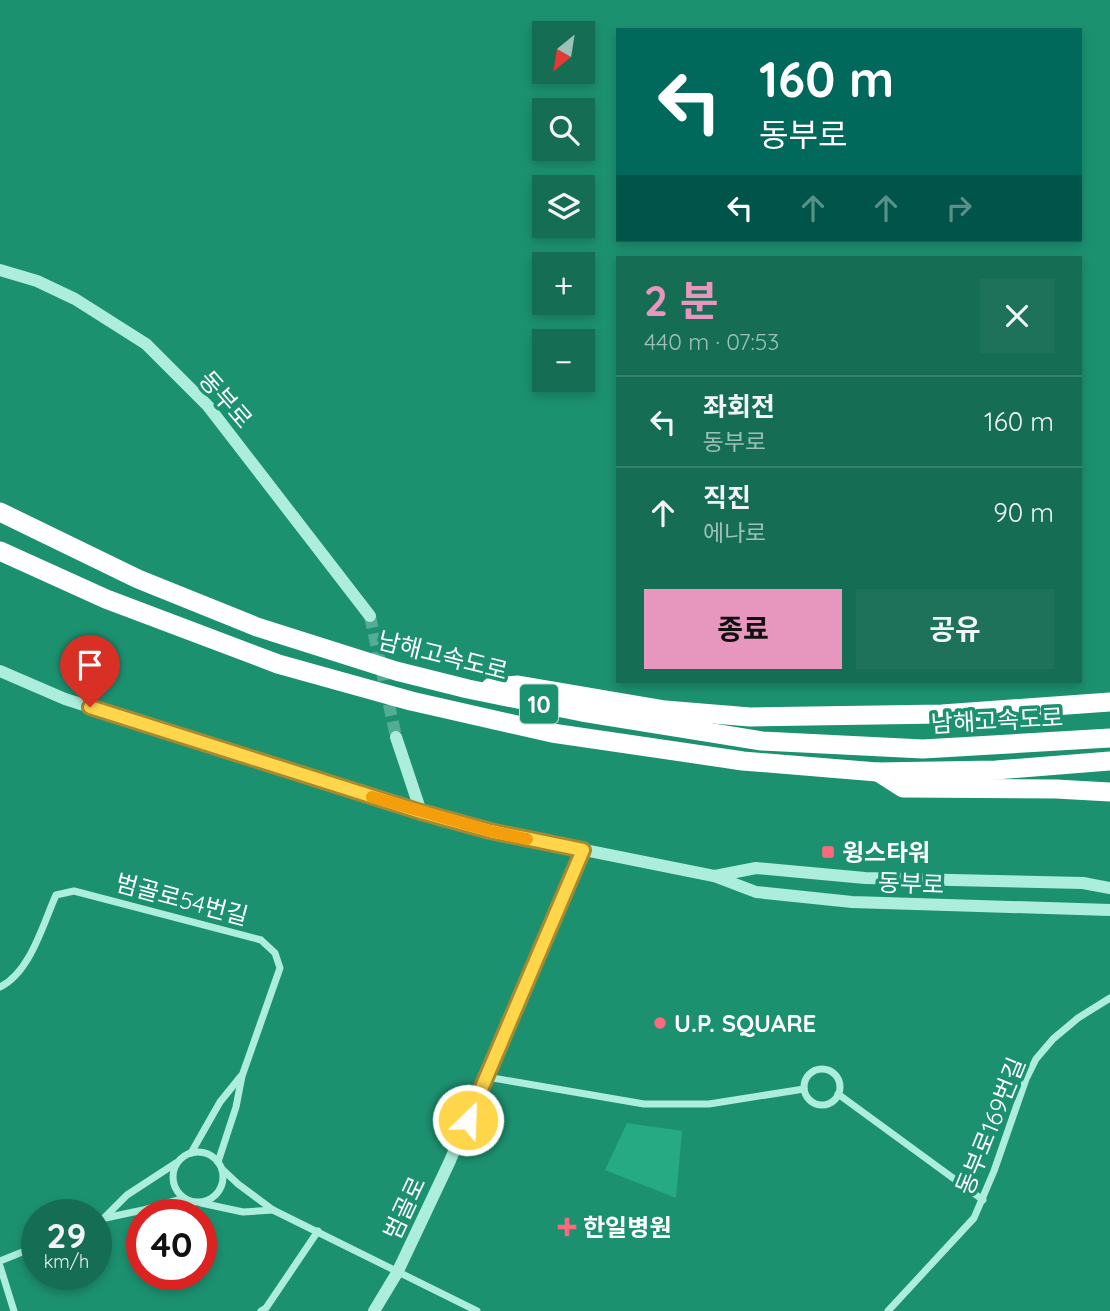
<!DOCTYPE html>
<html lang="ko">
<head>
<meta charset="utf-8">
<style>
	body { margin:0; font-family:Quicksand,"Noto Sans KR",sans-serif; background:#1e725a; color:#f1f3f6; height:100vh; display:flex; flex-direction:column; font-size:26px; white-space:nowrap }
	* { box-sizing:border-box; margin:0 }
	p { font-size:23px; color:#9dc0b8 }
	.icon { flex:none; width:38px; height:38px; fill:none; stroke:currentColor; stroke-width:2; stroke-linecap:round; stroke-linejoin:round }
	.map { position:relative; flex:1; overflow:hidden }
	.drawer { position:absolute; left:616px; top:256px; width:466px; height:427px; display:flex; flex-direction:column; background:#156d54; border-radius:0px; box-shadow:0 4px 10px #0003 }
	.drawer>* { flex:none }
	.hud { position:absolute; left:616px; top:28px; width:466px; height:214px; border-radius:0px; box-shadow:0 4px 10px #0003; background:#00695c; color:#fff; overflow:hidden }
	.needle { width:46px; rotate:210deg }
	.fabs { position:absolute; left:532px; top:21px; display:grid; gap:14px }
	.fabs a { display:grid; place-items:center; width:63px; height:63px; border-radius:0px; background:#156d54; box-shadow:0 4px 10px #0003; font-size:35px }
	.speed { position:absolute; left:21px; top:1199px; display:flex; gap:14px; font-size:35px; font-weight:700; text-align:center }
	.speed>* { display:grid; place-content:center; width:91px; height:91px; border-radius:50%; background:#156d54; box-shadow:0 4px 10px #0003; line-height:1 }
	.speed small { font-size:18px; font-weight:400 }
	.speed .limit { border:10px solid #d22; background:#fff; color:#111 }
	.pin { position:absolute; display:grid; place-items:center; width:60px; height:60px; color:#fff; margin:-72px -30px; border-radius:50% 50% 50% 0; rotate:-45deg; box-shadow:0 0 7px #0007 }
	.pin .icon { rotate:45deg }
	.me { position:absolute; width:77px; margin:-38px; rotate:24deg; stroke-linejoin:round; filter:drop-shadow(0 0 5px #0008) }
	.turn { display:flex; align-items:center; gap:24px; height:147px; padding:0 28px; font-size:32px }
	.turn .icon { width:91px; height:91px; stroke-width:2.5 }
	.turn b { display:block; font-size:49px; line-height:60px }
	.lanes { display:flex; align-items:center; height:66px; padding:0 28px; background:#0003; justify-content:center; gap:35px; direction:ltr }
	.lanes .off { opacity:.35 }
	.round { display:grid; place-items:center; flex:none; width:74px; height:74px; border-radius:0px; background:#1e725a }
	.headline { display:flex; align-items:center; justify-content:space-between; height:119px; padding:0 28px }
	h1 { font-size:42px; font-weight:700; line-height:52px; color:#e797bd }
	.cta { display:flex; gap:14px; margin-top:auto; padding:14px 28px }
	.cta a { flex:1; height:80px; border-radius:0px; background:#e797bd; color:#111; font-size:28px; font-weight:700; line-height:80px; text-align:center }
	.cta a+a { background:#1e725a; color:#f1f3f6 }
	ul { padding:0; list-style:none }
	li { display:flex; align-items:center; gap:21px; height:91px; padding:0 28px; border-top:2px solid #34806b }
	li div { flex:1 }
	li b { display:block; font-size:26px }
	li em { font-style:normal }
	.map>svg:first-child { display:block }
</style>
</head>
<body>
<div class="map">
<svg width="1110" height="1311" viewBox="0 0 1110 1311">
	<rect width="100%" height="100%" fill="#1c9170"/>
	<polygon fill="#25aa83" points="627,1123 682,1131 676,1198 605,1170"/>
	<g fill="none" stroke-linecap="round" stroke-linejoin="round">
		<polyline stroke="#55ac94" stroke-width="12" stroke-dasharray="12 6" stroke-linecap="butt" points="370,616 396,737"/>
		<g stroke="#aceedb" stroke-width="7">
			<path d="M 0,987 C 30,973 43,924 56,895 L 74,891 L 261,940 L 275,953 L 280,968 L 242,1076 L 236,1107 L 218,1162"/>
			<circle cx="822" cy="1087" r="18"/>
			<polyline points="487,1077 644,1104 709,1104 804,1089"/>
			<polyline points="838,1094 983,1200"/>
			<circle cx="198" cy="1177" r="25"/>
			<polyline points="191,1153 220,1102 241,1076"/>
			<polyline points="222,1169 238,1184 273,1210 477,1311"/>
			<polyline points="201,1203 243,1212 273,1210"/>
			<polyline points="105,1217 127,1195 176,1163"/>
			<polyline points="96,1220 143,1210 184,1198"/>
			<polyline points="0,1261 37,1246"/>
			<polyline points="0,1266 14,1311"/>
			<polyline points="261,1311 266,1308 318,1231"/>
			<polyline points="888,1311 974,1218 994,1171 1026,1079 1036,1059 1053,1039 1078,1018 1110,998"/>
		</g>
		<g stroke="#aceedb" stroke-width="12">
			<polyline points="0,270 37,281 75,299 146,344 208,406 370,616"/>
			<polyline points="0,671 65,699 421,812 490,831 714,876 756,892 852,902 1110,910"/>
			<polyline points="396,737 421,812"/>
			<polyline points="715,876 756,868 865,878 1083,883 1110,888"/>
			<polyline points="374,1311 397,1273 449,1163 583,850"/>
		</g>
		<g stroke="#fff" stroke-width="19">
			<polyline points="0,512 138,579 257,627 396,671 468,689 582,712 762,741 923,749 1110,738"/>
			<polyline points="0,551 106,599 278,664 411,701 552,733 743,761 877,772 996,770 1110,761"/>
			<polyline points="491,687 518,685 665,710 750,717 942,714 1110,702"/>
			<polyline points="878,772 903,788 1056,789 1110,792"/>
		</g>
	</g>
	<g fill="none" stroke-linecap="round" stroke-linejoin="round">
		<defs>
			<polyline id="route" points="90,707 421,812 490,831 583,850 468,1120"/>
		</defs>
		<use href="#route" stroke="#a68a30" stroke-width="18"/>
		<use href="#route" stroke="#ffd54a" stroke-width="12"/>
		<polyline stroke="#f59e0b" stroke-width="12" points="372,797 490,831 527,839"/>
	</g>
	<g fill="#ff697d" stroke="#1c9170" stroke-width="2.5">
		<rect x="821" y="845" width="14" height="14" rx="3.5"/>
		<circle cx="660" cy="1023" r="7"/>
		<path d="M563.5 1216.5h7v7h7v7h-7v7h-7v-7h-7v-7h7z"/>
	</g>
	<g text-anchor="middle" dominant-baseline="central" stroke-width="7" stroke-linejoin="round" paint-order="stroke">
		<rect fill="#1c9170" stroke="#bbded4" stroke-width="2" x="520" y="684.5" width="38" height="39" rx="5"/>
		<g font-size="23" font-weight="bold" fill="#fff">
			<text x="539" y="704">10</text>
		</g>
		<g font-size="24" fill="#fff" stroke="#1c9170">
			<text transform="translate(226 399) rotate(49)">동부로</text>
			<text transform="translate(443 655) rotate(14)">남해고속도로</text>
			<text transform="translate(997 720) rotate(-3)">남해고속도로</text>
			<text transform="translate(911 883) rotate(2)">동부로</text>
			<text transform="translate(182 899) rotate(15)">범골로54번길</text>
			<text transform="translate(990 1126) rotate(-68)">동부로169번길</text>
			<text transform="translate(404 1208) rotate(-65)">범골로</text>
		</g>
		<g font-size="24" font-weight="bold" fill="#fff" stroke="#1c9170" text-anchor="start">
			<text x="842" y="852">윙스타워</text>
			<text x="674" y="1023">U.P. SQUARE</text>
			<text x="583" y="1227">한일병원</text>
		</g>
	</g>
</svg>
<div class="fabs">
<a><svg class="needle" viewBox="-14 -14 28 28"><path d="M0-13l5 13h-10z" fill="#e53935"/><path d="M0 13l5-13h-10z" fill="#9dc0b8"/></svg></a>
<a><svg class="icon" aria-label="search" viewBox="0 0 24 24"><circle cx="10" cy="10" r="6"/><path d="M15 15l6 6"/></svg></a>
<a><svg class="icon" aria-label="layers" viewBox="0 0 24 24"><path d="M12 4l9 5-9 5-9-5zM3 14l9 5 9-5"/></svg></a>
<a>+</a>
<a>−</a>
</div>
<div class="speed"><div>29<small>km/h</small></div><div class="limit">40</div></div>
<div class="pin" style="left:90px;top:707px;background:#d93025"><svg class="icon" aria-label="arrive" viewBox="0 0 24 24"><path d="M6 21V4h12l-3 4 3 4H6"/></svg></div>
<svg class="me" style="left:468px;top:1120px" viewBox="-20 -20 40 40"><circle r="17" fill="#ffd54a" stroke="#fff" stroke-width="3"/><path d="M0-11L8 9 0 5-8 9z" fill="#fff"/></svg>
<div class="hud">
<div class="turn"><svg class="icon" aria-label="left" viewBox="0 0 24 24"><path d="M17 20v-9H6M10 6l-5 5 5 5"/></svg><div><b>160 m</b>동부로</div></div>
<div class="lanes"><svg class="icon" aria-label="left" viewBox="0 0 24 24"><path d="M17 20v-9H6M10 6l-5 5 5 5"/></svg><svg class="icon off" aria-label="ahead" viewBox="0 0 24 24"><path d="M12 20V5M6 11l6-6 6 6"/></svg><svg class="icon off" aria-label="ahead" viewBox="0 0 24 24"><path d="M12 20V5M6 11l6-6 6 6"/></svg><svg class="icon off" aria-label="right" viewBox="0 0 24 24"><path d="M7 20v-9h11M14 6l5 5-5 5"/></svg></div>
</div>
<section class="drawer">
<div class="headline"><div><h1>2 분</h1><p>440 m · 07:53</p></div><a class="round"><svg class="icon" aria-label="close" viewBox="0 0 24 24"><path d="M6 6l12 12M18 6L6 18"/></svg></a></div>
<ul>
<li><svg class="icon" aria-label="left" viewBox="0 0 24 24"><path d="M17 20v-9H6M10 6l-5 5 5 5"/></svg><div><b>좌회전</b><p>동부로</p></div><em>160 m</em></li>
<li><svg class="icon" aria-label="ahead" viewBox="0 0 24 24"><path d="M12 20V5M6 11l6-6 6 6"/></svg><div><b>직진</b><p>에나로</p></div><em>90 m</em></li>
</ul>
<div class="cta"><a>종료</a><a>공유</a></div>
</section>
</div>
</body>
</html>
